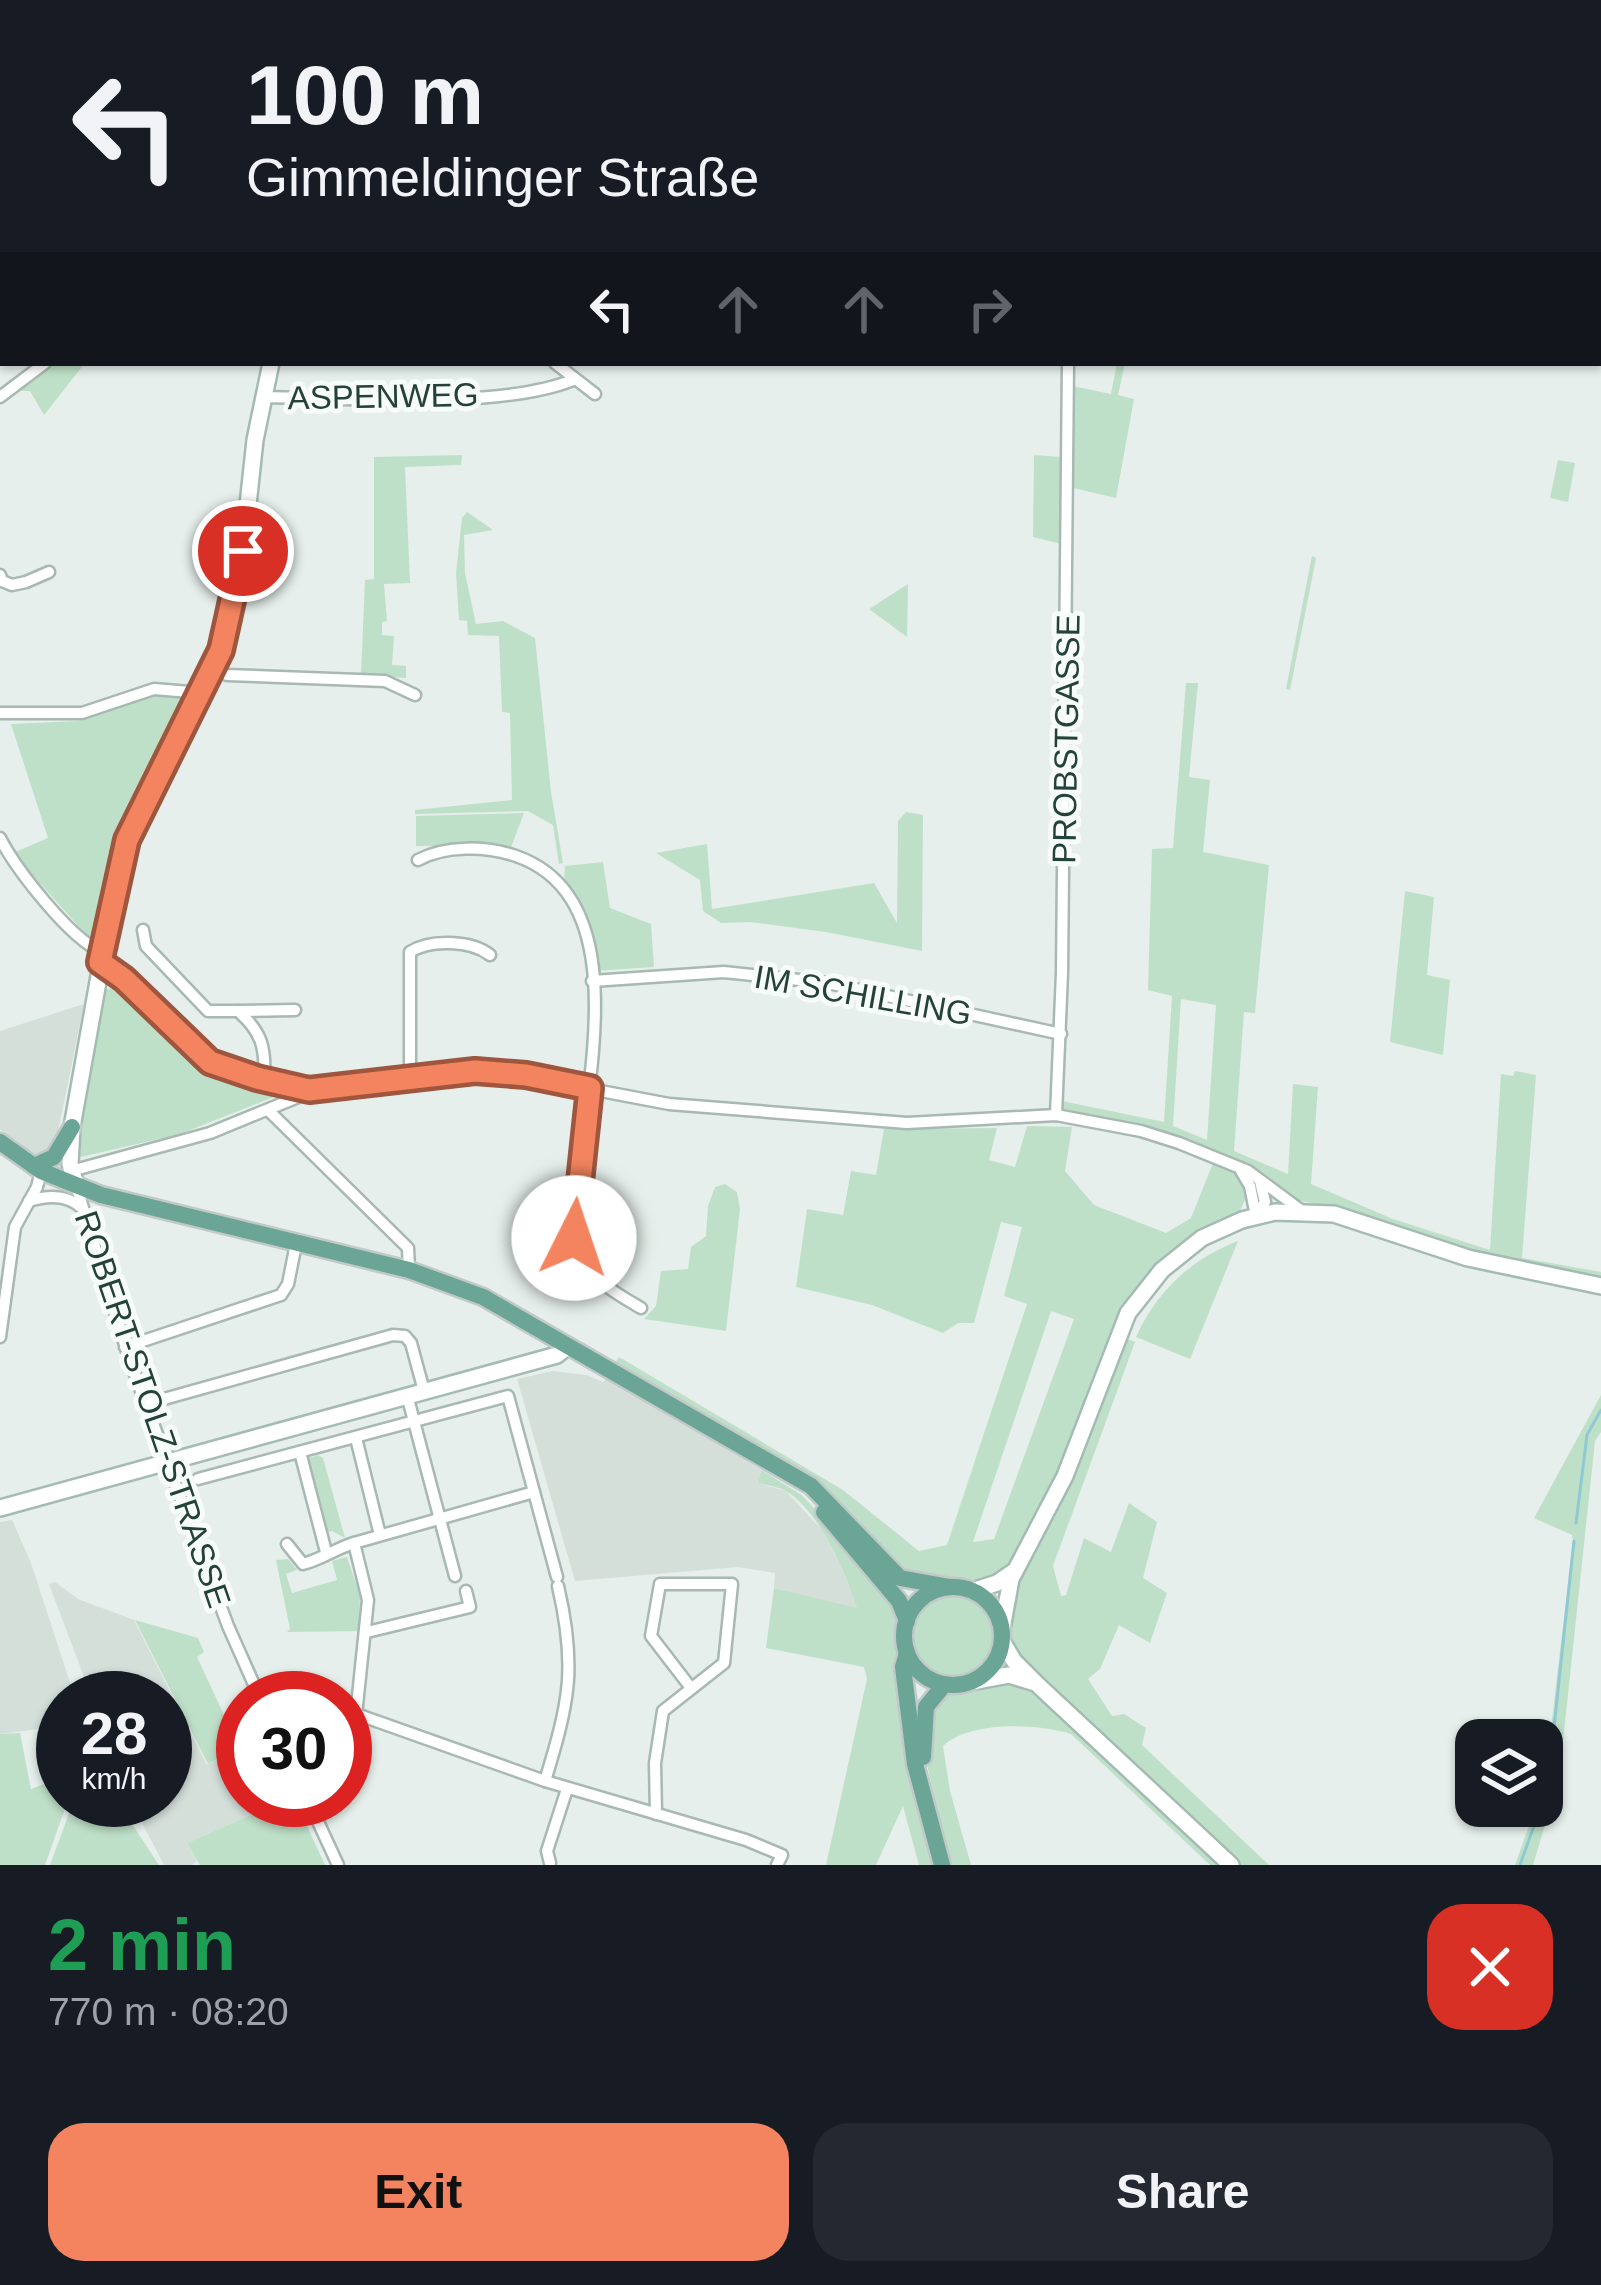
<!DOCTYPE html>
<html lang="en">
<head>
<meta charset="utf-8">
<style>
	body { margin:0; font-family:Helvetica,sans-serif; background:#242831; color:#f1f3f6; height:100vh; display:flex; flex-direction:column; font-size:45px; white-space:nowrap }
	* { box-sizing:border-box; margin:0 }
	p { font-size:39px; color:#9ea1a6 }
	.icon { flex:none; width:66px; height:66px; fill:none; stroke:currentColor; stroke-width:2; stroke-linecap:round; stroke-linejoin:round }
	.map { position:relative; height:1865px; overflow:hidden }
	.side { display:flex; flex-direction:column; background:#171b24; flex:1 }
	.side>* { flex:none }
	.banner { position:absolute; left:0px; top:0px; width:1602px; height:366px; box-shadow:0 3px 9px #0004; background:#171b24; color:#f1f3f6; overflow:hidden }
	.fabs { position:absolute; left:1455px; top:1719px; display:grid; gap:24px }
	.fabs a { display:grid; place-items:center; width:108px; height:108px; border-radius:24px; background:#171b24; box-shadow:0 3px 9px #0004; font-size:60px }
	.speed { position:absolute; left:36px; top:1671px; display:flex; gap:24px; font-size:60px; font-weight:700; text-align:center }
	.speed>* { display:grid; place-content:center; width:156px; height:156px; border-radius:50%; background:#171b24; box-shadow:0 3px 9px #0004; line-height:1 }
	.speed small { font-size:30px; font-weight:400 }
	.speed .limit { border:18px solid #d22; background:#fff; color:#111 }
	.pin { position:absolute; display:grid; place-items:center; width:102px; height:102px; color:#fff; margin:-51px; border:6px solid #fff; border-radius:50%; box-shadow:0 3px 12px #0007 }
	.me { position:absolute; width:132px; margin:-66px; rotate:4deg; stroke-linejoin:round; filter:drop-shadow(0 0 9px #0008) }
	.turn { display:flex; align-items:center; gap:42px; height:252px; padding:0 48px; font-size:54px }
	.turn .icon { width:156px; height:156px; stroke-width:2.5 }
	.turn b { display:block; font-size:84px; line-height:102px }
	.lanes { display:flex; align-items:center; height:114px; padding:0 48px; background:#0003; justify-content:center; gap:60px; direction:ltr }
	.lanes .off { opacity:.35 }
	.round { display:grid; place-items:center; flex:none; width:126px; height:126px; border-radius:36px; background:#242831 }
	.summary { display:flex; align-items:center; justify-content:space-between; height:204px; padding:0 48px }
	h1 { font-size:72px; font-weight:600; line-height:90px; color:#1e9e55 }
	.action { display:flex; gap:24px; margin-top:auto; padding:24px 48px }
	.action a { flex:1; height:138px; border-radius:36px; background:#f4845f; color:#111; font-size:48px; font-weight:600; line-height:138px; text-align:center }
	.action a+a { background:#242831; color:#f1f3f6 }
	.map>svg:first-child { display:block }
</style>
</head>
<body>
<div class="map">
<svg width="1601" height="1865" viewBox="0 0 1601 1865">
	<rect width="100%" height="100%" fill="#e6efeb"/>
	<g fill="#d4dfda">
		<polygon points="84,1004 55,1146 39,1157 28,1154 0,1129 0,1031"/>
		<polygon points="553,1371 586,1375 603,1382 607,1377 761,1470 758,1483 786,1491 822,1530 840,1564 858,1609 774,1588 775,1573 738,1567 575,1581 517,1379"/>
		<polygon points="12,1520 31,1563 75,1698 63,1698 63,1726 0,1734 0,1522"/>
		<polygon points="55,1582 78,1599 134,1620 207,1765 243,1746 243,1800 285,1800 187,1843 197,1861 192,1865 164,1865 130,1800 165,1800 165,1698 92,1698 49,1584"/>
	</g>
	<g fill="#bfe0c8" fill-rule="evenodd">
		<polygon points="41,363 85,363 44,415 30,391 21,391"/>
		<polygon points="1117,363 1125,363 1118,395 1134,399 1116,498 1073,488 1073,386 1111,394"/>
		<polygon points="462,455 461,465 405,467 410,583 384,584 387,621 382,622 382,635 394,636 392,665 406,666 406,678 361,675 365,580 374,579 374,457"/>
		<polygon points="1034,455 1061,457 1061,544 1033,537"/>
		<polygon points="1558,460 1575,463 1568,502 1550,498"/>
		<polygon points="467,512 493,530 464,535 465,573 476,624 503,621 535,638 551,792 563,863 559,864 553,825 528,811 415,814 415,810 512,800 510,713 502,712 499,636 468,635 467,621 459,620 456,573 462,518"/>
		<polygon points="1312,556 1316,558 1290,690 1286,689"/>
		<polygon points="908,584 907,637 869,609"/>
		<path d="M 1186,683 L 1198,683 L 1189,777 L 1210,780 L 1203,852 L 1269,865 L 1255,1013 L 1244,1012 L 1234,1151 L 1288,1174 L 1293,1084 L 1318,1087 L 1311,1184 L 1393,1219 L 1490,1250 L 1501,1074 L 1513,1076 L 1515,1071 L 1536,1075 L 1522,1258 L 1601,1272 L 1601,1282 L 1489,1260 L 1339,1209 L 1292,1199 L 1243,1165 L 1060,1112 L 1062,1101 L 1164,1122 L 1172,996 L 1148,990 L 1152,849 L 1173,848 ZM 1181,999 L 1216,1005 L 1207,1140 L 1173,1126 Z"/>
		<polygon points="158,693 189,699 128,817 114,859 99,937 90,939 13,853 48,838 11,724 79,721"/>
		<polygon points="906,812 923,815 922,951 826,932 750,922 721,923 703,911 700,880 656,853 707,844 712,909 874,883 897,923 898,821"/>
		<polygon points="524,813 510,850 487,845 416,846 416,816"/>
		<polygon points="603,862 610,908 651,924 654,967 596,971 590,924 564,882 565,866"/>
		<polygon points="1405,891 1434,897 1427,975 1450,980 1443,1055 1390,1042"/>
		<polygon points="117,988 129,992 214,1073 285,1088 284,1093 180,1134 81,1157 75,1150 106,989"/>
		<path d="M 1027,1126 L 1072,1127 L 1065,1171 L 1094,1205 L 1166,1233 L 1191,1218 L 1213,1163 L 1237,1173 L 1248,1193 L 1240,1211 L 1203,1229 L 1174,1251 L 1140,1288 L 1111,1331 L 1072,1447 L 1007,1573 L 985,1583 L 967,1578 L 906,1578 L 826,1495 L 614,1365 L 619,1357 L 843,1490 L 919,1551 L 947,1545 L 1027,1304 L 1004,1296 L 1022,1227 L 1001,1222 L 974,1323 L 958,1323 L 943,1333 L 872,1305 L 796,1287 L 807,1209 L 843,1215 L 851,1171 L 876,1175 L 884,1129 L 997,1128 L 989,1160 L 1015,1167 ZM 1051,1311 L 1074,1319 L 994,1539 L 973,1542 Z"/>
		<polygon points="725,1184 737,1192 740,1209 726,1331 644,1319 656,1306 661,1271 688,1269 691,1247 706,1236 708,1206 715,1187"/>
		<path d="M 1238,1241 L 1190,1359 L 1136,1337 C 1156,1292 1191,1259 1238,1241 Z"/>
		<polygon points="1122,1337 1135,1342 1053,1566 1061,1596 1066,1595 1084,1538 1111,1552 1129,1503 1157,1522 1143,1578 1167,1593 1150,1643 1119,1625 1100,1669 1088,1679 1112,1716 1124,1714 1146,1728 1142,1745 1269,1865 1238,1865 1019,1660 1008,1644 1010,1596"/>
		<polygon points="1601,1395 1601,1432 1595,1441 1559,1779 1533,1865 1515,1865 1536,1806 1542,1806 1573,1540 1572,1535 1534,1518"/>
		<polygon points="318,1455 323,1458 345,1538 332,1531 324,1533 305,1459"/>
		<path d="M 761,1470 L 802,1495 L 895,1598 C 905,1625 901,1659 904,1690 C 911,1749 922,1806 935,1865 L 919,1865 L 903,1806 L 876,1865 L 826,1865 L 867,1679 L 864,1667 L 766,1648 L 774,1588 L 857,1608 C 845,1572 820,1512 786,1491 C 779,1487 766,1485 758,1483 Z"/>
		<polygon points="347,1557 360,1596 359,1631 287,1632 290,1629 276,1560 288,1559 297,1570 286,1574 292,1593 337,1580 332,1561"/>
		<circle cx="953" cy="1635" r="42"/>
		<polygon points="135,1620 198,1638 204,1652 197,1657 239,1747 208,1764"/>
		<path d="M 1000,1679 L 1031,1687 L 1223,1865 L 1210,1865 L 1071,1734 C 1037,1723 969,1721 943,1746 L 950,1791 L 971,1865 L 949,1865 L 926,1760 L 932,1703 L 947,1691 Z"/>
		<polygon points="20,1733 31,1789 63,1777 63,1800 68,1800 45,1865 0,1865 0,1734"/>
		<polygon points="74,1800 116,1800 159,1865 50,1865"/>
		<polygon points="285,1800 295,1800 325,1865 200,1865 187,1843"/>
	</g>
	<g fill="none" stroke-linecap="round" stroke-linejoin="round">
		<g stroke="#8ec9d4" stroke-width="3">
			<polyline points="278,0 278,3"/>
			<polyline points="1576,1523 1587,1435 1601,1410"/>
			<polyline points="1549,1774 1574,1541"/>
			<polyline points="1542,1804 1548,1788"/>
			<polyline points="1520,1865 1541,1806"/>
		</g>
		<defs>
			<g id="street">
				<polyline points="950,0 968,3"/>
				<polyline points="70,3 73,0"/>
				<polyline points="1020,3 1020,0"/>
				<polyline points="1159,3 1160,0"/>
				<polyline points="0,274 3,276"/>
				<polyline points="555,363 595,394"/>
				<polyline points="0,397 45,363"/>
				<path d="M 264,397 C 348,398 498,410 573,380"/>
				<polyline points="0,575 2,581 12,585 26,582 49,572"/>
				<polyline points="213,668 227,675 385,681 415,695"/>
				<polyline points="0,713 82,713 154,689 202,693"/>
				<path d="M 0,838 C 16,869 70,939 102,952"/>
				<path d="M 418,860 C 446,845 486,846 516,856 C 653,904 569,1136 574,1237 C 583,1276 610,1290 641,1308"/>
				<path d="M 143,930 L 146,946 L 208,1011 L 238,1011 C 262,1032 266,1048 264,1080"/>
				<polyline points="100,962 124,979 210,1062 224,1070 309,1090"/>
				<polyline points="592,981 724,972 828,983 1061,1034"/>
				<polyline points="238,1011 295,1010"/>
				<path d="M 410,1078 L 410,952 C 430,939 471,940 490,955"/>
				<polyline points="269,1111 408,1248 409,1270"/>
				<polyline points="1056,1115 1062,973 1068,363"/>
				<polyline points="71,1171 210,1133 325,1086 501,1072 669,1104 907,1123 1056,1115 1141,1131 1179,1143 1248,1171 1302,1211"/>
				<polyline points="1241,1171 1250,1186 1256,1216"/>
				<polyline points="76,1185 130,1361 228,1626 260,1698"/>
				<path d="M 29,1201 C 48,1195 67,1194 82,1208"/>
				<polyline points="1256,1216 1265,1202 1260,1181"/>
				<polyline points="0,1337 15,1227 37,1187 41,1171"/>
				<polyline points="125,1347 281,1295 288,1284 296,1244"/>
				<polyline points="407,1395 455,1576"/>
				<polyline points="146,1404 393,1335 405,1336 411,1343 424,1391"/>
				<polyline points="356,1438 380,1535"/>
				<polyline points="300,1452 326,1552"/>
				<polyline points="198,1479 508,1396 557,1577"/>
				<polyline points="354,1543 368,1600 356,1715"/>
				<path d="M 287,1544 L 303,1564 C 320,1560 337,1548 354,1543 L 534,1492"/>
				<polyline points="367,1632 470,1607 466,1591"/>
				<polyline points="345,1710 545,1781 746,1840 782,1855 777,1865"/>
				<path d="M 545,1781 C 569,1702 577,1668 558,1586"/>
				<polyline points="308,1800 338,1865"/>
				<polyline points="656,1814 655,1763 663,1711 724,1663 732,1584 660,1584 651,1636 691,1688"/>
				<polyline points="550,1863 547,1851 567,1789"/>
			</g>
			<g id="secondary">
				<polyline points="367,0 369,3"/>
				<polyline points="76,1185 70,1164 72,1127 118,870 127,840 202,693 226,634 243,551 255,440 271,363"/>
				<polyline points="0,1508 557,1355 568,1346"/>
				<polyline points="972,1591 997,1583 1013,1572"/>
				<polyline points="1002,1629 1011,1579 1065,1476 1128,1313 1162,1270 1202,1238 1242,1220 1275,1212 1334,1214 1468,1258 1601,1286"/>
				<polyline points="1002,1641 1014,1661 1039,1686 1231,1865"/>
				<polyline points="971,1682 1009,1675 1032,1682"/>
			</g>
			<g id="primary">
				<polyline points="0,1142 41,1171 101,1195 409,1270 483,1297 811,1486 900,1578 950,1587"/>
				<polyline points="34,1166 54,1157 72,1127"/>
				<polyline points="824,1512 899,1601 907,1621"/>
				<circle cx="953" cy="1636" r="49"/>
				<polyline points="907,1653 903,1667 915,1764 942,1865"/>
				<polyline points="923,1757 926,1707 944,1685"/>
			</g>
		</defs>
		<use href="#street" stroke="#a8b8b2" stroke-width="15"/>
		<use href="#secondary" stroke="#a4bbb3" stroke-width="20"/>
		<use href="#primary" stroke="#c2cac8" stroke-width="21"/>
		<use href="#street" stroke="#fff" stroke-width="10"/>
		<use href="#secondary" stroke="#fff" stroke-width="15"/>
		<use href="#primary" stroke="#6aa596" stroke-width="16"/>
	</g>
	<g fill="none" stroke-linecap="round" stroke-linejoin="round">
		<defs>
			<polyline id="route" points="243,551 221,650 127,840 100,962 124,979 210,1062 257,1078 309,1090 475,1071 526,1075 590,1088 574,1238"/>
		</defs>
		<use href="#route" stroke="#9f563e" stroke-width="30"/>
		<use href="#route" stroke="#f4845f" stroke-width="21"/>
	</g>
	<g text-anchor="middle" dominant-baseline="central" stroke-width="10" stroke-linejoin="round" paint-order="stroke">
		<g font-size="33" fill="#24423a" stroke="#f7fbf9">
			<text transform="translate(383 396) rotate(-1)">ASPENWEG</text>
			<text transform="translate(1066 739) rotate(-89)">PROBSTGASSE</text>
			<text transform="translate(863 995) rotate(10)">IM SCHILLING</text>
			<text transform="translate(153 1409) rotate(71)">ROBERT-STOLZ-STRASSE</text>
		</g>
	</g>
</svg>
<div class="fabs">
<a><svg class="icon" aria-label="layers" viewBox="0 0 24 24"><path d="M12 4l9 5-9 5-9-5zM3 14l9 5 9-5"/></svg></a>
</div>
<div class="speed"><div>28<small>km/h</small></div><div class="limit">30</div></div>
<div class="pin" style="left:243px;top:551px;background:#d93025"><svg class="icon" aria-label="arrive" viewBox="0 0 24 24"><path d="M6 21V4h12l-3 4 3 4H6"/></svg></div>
<svg class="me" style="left:574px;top:1238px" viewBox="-20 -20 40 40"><circle r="19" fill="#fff"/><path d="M0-13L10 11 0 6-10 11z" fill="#f4845f"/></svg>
<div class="banner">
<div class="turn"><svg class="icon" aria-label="left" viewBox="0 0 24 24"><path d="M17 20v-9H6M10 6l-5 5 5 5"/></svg><div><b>100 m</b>Gimmeldinger Straße</div></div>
<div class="lanes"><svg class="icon" aria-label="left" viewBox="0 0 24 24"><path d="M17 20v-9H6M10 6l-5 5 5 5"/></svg><svg class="icon off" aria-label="ahead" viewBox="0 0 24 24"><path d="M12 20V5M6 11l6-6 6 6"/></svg><svg class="icon off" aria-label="ahead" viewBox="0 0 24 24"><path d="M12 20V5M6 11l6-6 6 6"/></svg><svg class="icon off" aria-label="right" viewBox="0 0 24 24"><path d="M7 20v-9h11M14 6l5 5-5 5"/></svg></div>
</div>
</div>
<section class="side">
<div class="summary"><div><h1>2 min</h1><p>770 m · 08:20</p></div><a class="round" style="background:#d93025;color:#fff"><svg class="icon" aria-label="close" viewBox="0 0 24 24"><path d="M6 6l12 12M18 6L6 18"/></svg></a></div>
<div class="action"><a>Exit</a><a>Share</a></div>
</section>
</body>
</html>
